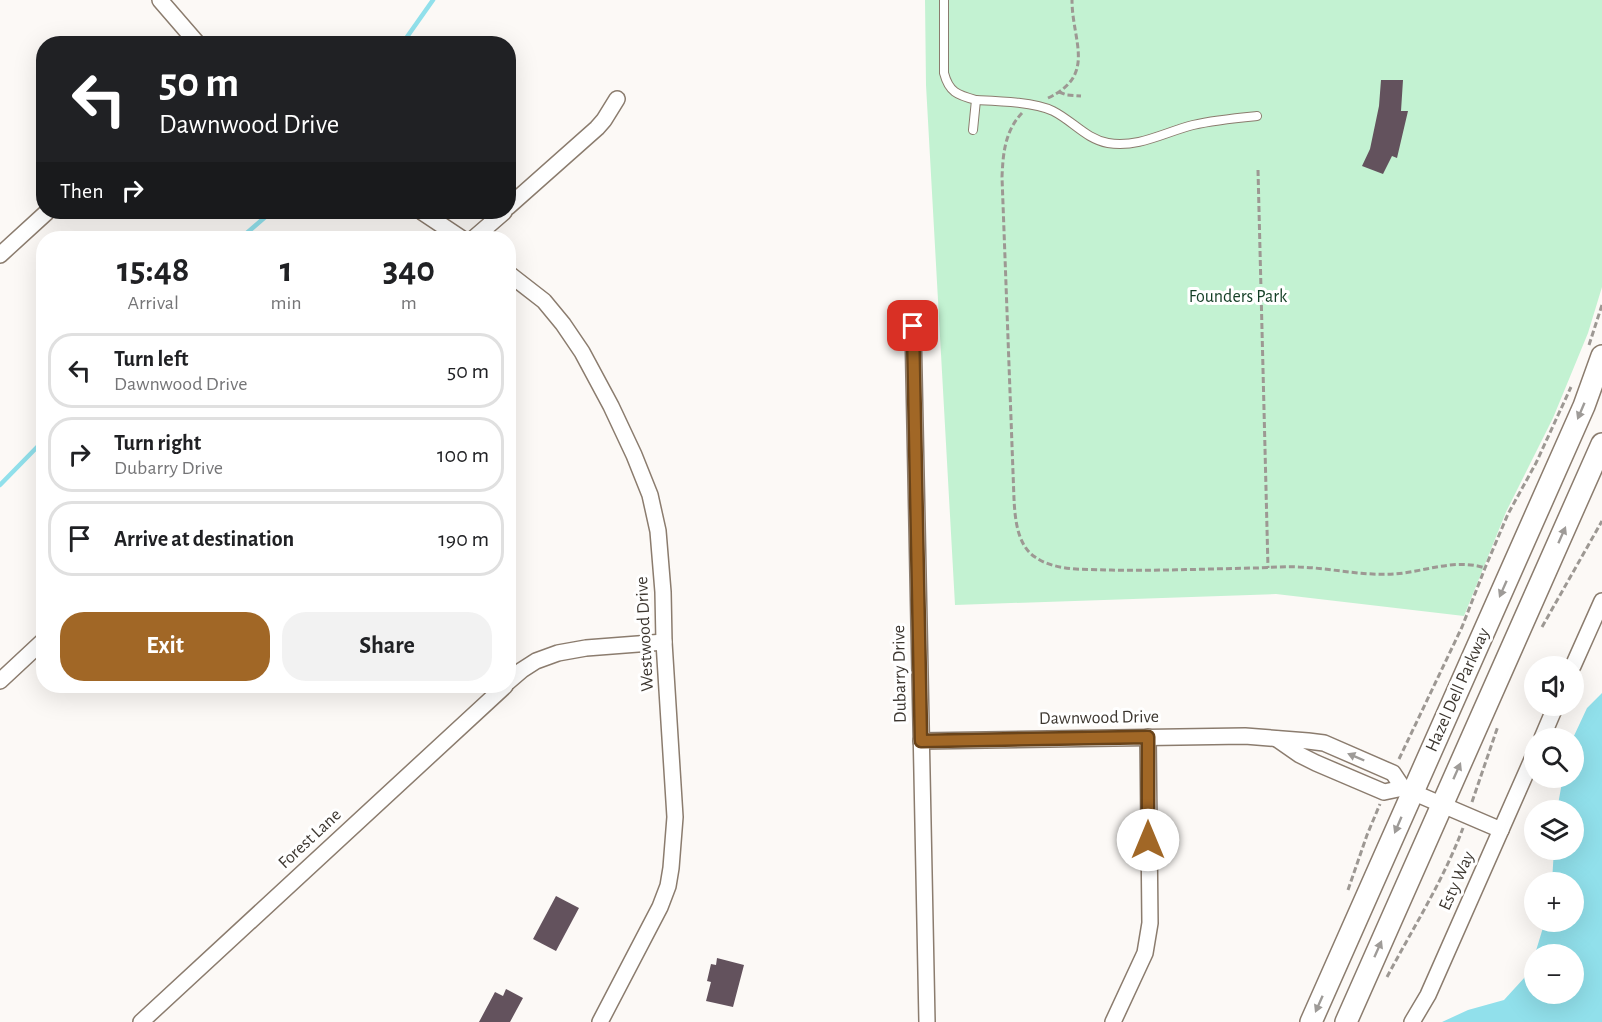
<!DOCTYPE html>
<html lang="en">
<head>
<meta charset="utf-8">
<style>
	body { margin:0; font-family:"Alegreya Sans",sans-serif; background:#f2f2f2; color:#202124; height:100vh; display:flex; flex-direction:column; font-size:22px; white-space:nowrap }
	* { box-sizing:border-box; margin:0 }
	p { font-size:20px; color:#757577 }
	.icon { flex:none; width:33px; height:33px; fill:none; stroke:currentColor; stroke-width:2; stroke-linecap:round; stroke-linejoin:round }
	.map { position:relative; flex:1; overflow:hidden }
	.drawer { position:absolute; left:36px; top:231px; width:480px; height:462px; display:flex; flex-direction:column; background:#fff; border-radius:24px; box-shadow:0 6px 24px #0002 }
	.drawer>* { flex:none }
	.top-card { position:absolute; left:36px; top:36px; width:480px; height:183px; border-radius:24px; box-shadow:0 6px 24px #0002; background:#202124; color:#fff; overflow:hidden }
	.controls { position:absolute; left:1524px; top:656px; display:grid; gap:12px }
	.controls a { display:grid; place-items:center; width:60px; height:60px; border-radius:50%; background:#fff; box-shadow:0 6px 24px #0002; font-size:30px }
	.pin { position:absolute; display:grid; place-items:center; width:51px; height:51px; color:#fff; margin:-26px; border-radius:12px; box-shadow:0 3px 9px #0006 }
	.me { position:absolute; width:66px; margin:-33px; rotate:0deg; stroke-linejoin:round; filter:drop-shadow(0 0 4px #0008) }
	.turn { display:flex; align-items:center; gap:21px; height:126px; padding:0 24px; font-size:27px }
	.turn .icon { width:78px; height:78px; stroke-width:2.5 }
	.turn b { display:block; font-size:42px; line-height:51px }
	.then { display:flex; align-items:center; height:57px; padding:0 24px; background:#0003; gap:12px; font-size:22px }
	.eta { display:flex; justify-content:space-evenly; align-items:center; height:102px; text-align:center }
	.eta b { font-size:36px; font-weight:700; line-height:42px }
	.action { display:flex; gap:12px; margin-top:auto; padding:12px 24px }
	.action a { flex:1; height:69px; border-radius:24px; background:#a16726; color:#fff; font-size:24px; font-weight:700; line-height:69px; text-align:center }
	.action a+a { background:#f2f2f2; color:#202124 }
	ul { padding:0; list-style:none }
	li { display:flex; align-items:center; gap:18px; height:75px; margin:0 12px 9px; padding:0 12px; border:3px solid #e0e0e0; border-radius:24px }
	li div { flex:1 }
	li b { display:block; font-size:22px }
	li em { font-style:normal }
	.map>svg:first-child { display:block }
</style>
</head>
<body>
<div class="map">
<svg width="1602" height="1022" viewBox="0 0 1602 1022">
	<rect width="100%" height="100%" fill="#fcf9f6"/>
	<polygon fill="#c3f2d2" points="925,0 1602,0 1602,287 1588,333 1553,418 1506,512 1464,616 1276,594 955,605 926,85"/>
	<polygon fill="#91e0eb" points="1602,693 1602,1022 1442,1022 1468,1010 1504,1000 1525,977 1534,956 1534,993 1574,993 1574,954 1535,954 1545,921 1574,921 1574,882 1552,882 1554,849 1574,849 1574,810 1557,810 1563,777 1574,777 1573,738 1587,708"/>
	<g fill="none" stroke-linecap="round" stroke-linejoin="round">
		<g stroke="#91e0eb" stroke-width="4.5">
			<polyline points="402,44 433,0"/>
			<polyline points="241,238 271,212"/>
			<polyline points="0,485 44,440"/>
		</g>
	</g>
	<g fill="#63525d">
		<polygon points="1381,80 1403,80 1401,111 1408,111 1397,158 1392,156 1383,174 1362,166 1370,149 1379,106"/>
		<polygon points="556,896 579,908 556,951 533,939"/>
		<polygon points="717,958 744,965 733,1007 706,1001 711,982 707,981 711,964 716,965"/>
		<polygon points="506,989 523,998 510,1022 479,1022 495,992 503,996"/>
	</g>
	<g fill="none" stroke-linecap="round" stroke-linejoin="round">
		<defs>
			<g id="lane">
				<path d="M 944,0 L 944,73 C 949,92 957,95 976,100 L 973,130"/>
				<path d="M 976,100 C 998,101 1034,102 1053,111 C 1073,121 1086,139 1108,143 C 1139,148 1165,132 1193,125 C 1214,120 1236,118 1257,116"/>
			</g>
			<g id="street">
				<polyline points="160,0 198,44"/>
				<polyline points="508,207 597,128 604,120 617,99"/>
				<polyline points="422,212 461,238"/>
				<polyline points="474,238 504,212"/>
				<polyline points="0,255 47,212"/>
				<polyline points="508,273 544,301 563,324 582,352 611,406 634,455 650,495 658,531 663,592 664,642 675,817 671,868 668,886 660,907 600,1022"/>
				<polyline points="913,326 927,1022"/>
				<polyline points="1573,666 1602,601"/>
				<polyline points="0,681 44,640"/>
				<polyline points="508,682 522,670 536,661 558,653 586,648 664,642"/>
				<polyline points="1542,738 1556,705"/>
				<polyline points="1277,739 1300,755 1316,763 1384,792 1403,788"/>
				<polyline points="921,741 1245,736 1308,741 1324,743 1393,773 1403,788 1501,830"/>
				<polyline points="141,1022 505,686"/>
				<polyline points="1113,1022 1145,953 1150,923 1148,737"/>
				<polyline points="1412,1022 1428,995 1534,755"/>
			</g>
			<g id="secondary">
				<polyline points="1311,1022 1584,406 1602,356"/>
				<polyline points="1346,1022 1602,444"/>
			</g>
		</defs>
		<use href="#lane" stroke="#8b7c6e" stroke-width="10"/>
		<use href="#street" stroke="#8b7c6e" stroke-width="18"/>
		<use href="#secondary" stroke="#8b7c6e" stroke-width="24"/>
		<g stroke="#9d9893" stroke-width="3" stroke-dasharray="6 3" stroke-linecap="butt">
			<polyline points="1059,92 1067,95 1081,96"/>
			<path d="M 1048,98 C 1097,75 1072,41 1072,0"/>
			<path d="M 1022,113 C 1005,131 1003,153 1002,177 L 1014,499 C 1015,518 1017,545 1035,557 C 1055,571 1083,569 1106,570 C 1155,571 1204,569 1253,568 C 1268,568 1283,566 1299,567 C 1330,568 1362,576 1394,574 C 1424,572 1455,558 1485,568"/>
			<polyline points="1258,170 1268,568"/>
			<polyline points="1589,345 1602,305"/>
			<polyline points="1542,627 1602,521"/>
			<polyline points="1399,759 1462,627 1485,568 1508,514 1536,463 1571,387"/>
			<polyline points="1472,802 1498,726"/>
			<polyline points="1348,890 1367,835 1380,804"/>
			<path d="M 1387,977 C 1413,928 1443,881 1463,828"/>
		</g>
		<use href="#lane" stroke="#fff" stroke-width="8"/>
		<use href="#street" stroke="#fff" stroke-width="15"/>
		<use href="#secondary" stroke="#fff" stroke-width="21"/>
	</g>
	<defs><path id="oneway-solid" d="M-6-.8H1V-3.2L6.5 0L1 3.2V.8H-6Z" transform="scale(1.5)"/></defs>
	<g fill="#9e9b98">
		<use href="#oneway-solid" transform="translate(1581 411) rotate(113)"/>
		<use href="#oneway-solid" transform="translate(1562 535) rotate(-66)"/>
		<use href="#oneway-solid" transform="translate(1503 589) rotate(114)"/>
		<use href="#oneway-solid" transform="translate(1356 757) rotate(-157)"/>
		<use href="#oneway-solid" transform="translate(1457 771) rotate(-66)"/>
		<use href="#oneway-solid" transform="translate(1398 825) rotate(113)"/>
		<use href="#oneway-solid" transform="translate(1378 949) rotate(-66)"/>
		<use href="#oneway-solid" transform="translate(1319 1004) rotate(114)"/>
	</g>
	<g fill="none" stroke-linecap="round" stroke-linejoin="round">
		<defs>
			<polyline id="route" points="913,326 921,741 1148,737 1148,840"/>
		</defs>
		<use href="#route" stroke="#694319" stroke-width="15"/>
		<use href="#route" stroke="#a16726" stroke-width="10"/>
	</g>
	<g text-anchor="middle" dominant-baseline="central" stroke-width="6" stroke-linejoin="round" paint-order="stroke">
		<g font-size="18" fill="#143f26" stroke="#fff">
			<text x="1238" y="297">Founders Park</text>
		</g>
		<g font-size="18" fill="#3d3730" stroke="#fff">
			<text transform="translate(645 634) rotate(-93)">Westwood Drive</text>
			<text transform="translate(900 674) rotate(-91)">Dubarry Drive</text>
			<text transform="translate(1458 690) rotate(-66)">Hazel Dell Parkway</text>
			<text transform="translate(1099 718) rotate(-1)">Dawnwood Drive</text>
			<text transform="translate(310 839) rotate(-43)">Forest Lane</text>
			<text transform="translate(1457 881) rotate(-66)">Esty Way</text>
		</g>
	</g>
</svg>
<div class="controls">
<a><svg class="icon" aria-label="sound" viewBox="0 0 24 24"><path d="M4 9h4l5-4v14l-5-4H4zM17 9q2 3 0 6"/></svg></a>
<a><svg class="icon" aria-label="search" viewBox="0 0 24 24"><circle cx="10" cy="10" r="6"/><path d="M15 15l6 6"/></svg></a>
<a><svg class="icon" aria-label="layers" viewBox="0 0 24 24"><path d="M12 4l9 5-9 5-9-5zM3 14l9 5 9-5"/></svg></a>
<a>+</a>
<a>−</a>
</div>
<div class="pin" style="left:913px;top:326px;background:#d93025"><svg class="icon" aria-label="arrive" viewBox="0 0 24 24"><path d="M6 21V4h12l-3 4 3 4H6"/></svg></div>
<svg class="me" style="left:1148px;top:840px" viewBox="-20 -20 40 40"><circle r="19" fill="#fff"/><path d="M0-13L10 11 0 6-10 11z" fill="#a16726"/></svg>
<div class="top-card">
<div class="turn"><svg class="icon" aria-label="left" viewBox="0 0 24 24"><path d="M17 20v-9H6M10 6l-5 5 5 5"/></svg><div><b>50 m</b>Dawnwood Drive</div></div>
<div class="then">Then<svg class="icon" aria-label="right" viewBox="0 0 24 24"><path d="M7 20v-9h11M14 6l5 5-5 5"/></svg></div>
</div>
<section class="drawer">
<div class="eta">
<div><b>15:48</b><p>Arrival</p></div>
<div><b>1</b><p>min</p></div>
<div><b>340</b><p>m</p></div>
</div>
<ul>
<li><svg class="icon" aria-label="left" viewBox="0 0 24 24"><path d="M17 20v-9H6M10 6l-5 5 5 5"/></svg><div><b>Turn left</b><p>Dawnwood Drive</p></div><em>50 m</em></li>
<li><svg class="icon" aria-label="right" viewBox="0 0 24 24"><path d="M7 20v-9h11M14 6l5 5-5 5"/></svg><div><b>Turn right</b><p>Dubarry Drive</p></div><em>100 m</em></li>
<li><svg class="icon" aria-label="arrive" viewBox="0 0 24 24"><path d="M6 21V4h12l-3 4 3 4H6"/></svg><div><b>Arrive at destination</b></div><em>190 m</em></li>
</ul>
<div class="action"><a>Exit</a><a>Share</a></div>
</section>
</div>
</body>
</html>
